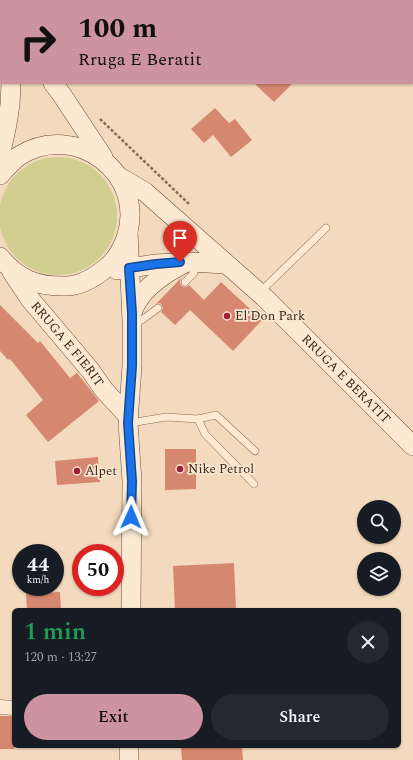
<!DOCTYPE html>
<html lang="en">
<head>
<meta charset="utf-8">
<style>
	body { margin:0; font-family:Spectral,serif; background:#242831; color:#f1f3f6; height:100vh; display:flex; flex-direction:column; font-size:15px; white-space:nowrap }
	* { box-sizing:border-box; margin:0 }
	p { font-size:13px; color:#9ea1a6 }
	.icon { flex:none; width:22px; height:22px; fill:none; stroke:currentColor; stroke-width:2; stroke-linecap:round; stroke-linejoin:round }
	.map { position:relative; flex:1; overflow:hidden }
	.details { position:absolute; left:12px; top:608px; width:389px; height:140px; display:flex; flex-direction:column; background:#171b24; border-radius:6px; box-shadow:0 1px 3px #0004 }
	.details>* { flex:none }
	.top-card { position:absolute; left:0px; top:0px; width:413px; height:84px; box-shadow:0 1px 3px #0004; background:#cd93a0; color:#111; overflow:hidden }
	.tools { position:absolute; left:357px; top:500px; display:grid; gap:8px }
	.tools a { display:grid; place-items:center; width:44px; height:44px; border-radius:50%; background:#171b24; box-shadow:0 1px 3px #0004; font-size:20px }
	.speed { position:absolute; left:12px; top:544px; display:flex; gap:8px; font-size:20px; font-weight:700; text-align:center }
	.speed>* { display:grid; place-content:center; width:52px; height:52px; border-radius:50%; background:#171b24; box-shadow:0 1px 3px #0004; line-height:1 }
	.speed small { font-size:10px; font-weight:400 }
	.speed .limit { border:6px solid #d22; background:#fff; color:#111 }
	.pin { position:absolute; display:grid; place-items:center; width:34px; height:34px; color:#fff; margin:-41px -17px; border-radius:50% 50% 50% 0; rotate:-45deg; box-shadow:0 0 4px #0007 }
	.pin .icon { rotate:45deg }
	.me { position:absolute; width:44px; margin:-22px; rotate:1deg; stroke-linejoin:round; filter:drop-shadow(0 0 3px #0008) }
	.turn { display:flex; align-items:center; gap:14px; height:84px; padding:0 12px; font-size:18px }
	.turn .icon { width:52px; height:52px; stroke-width:2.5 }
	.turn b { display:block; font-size:28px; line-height:34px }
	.round { display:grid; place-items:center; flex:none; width:42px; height:42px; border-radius:21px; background:#242831 }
	.summary { display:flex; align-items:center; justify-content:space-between; height:68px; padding:0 12px }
	h1 { font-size:24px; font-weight:600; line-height:30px; color:#1e9e55 }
	.cta { display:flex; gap:8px; margin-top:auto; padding:8px 12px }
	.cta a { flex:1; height:46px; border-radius:24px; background:#cd93a0; color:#111; font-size:16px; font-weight:600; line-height:46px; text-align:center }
	.cta a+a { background:#242831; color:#f1f3f6 }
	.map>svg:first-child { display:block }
</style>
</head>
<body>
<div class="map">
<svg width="413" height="760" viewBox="0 0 413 760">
	<rect width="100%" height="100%" fill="#f3d9bd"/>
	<circle fill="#d2ce90" cx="58" cy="216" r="59"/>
	<g fill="#d5876f">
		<polygon points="254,83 293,83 274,102"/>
		<polygon points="215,108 229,123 235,119 252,140 231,157 213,135 204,143 191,129"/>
		<polygon points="181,278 180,283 182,286 186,287 189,285 204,300 221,282 262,320 233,351 190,310 175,325 161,312 163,308 162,305 160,303 156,304"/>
		<polygon points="0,305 38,343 40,341 70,378 77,373 99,401 48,442 26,415 43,400 10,359 8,360 0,351"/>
		<polygon points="165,449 196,449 196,489 165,490"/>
		<polygon points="98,457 100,482 57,485 55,461"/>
		<polygon points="234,563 236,610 175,610 173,566"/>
		<polygon points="60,592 61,610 27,610 26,594"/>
		<rect x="0" y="716" width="14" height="33"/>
		<polygon points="181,746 242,746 243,760 182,760"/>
	</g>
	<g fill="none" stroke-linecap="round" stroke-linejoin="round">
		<defs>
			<g id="service">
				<polyline points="185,282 194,273 194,264"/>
				<polyline points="260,292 326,228"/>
				<polyline points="132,321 142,320 158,308"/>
				<polyline points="198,419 205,434 254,484"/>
				<polyline points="130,423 166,417 198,419 216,415 255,451"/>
			</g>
			<g id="minor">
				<polyline points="251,0 251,1"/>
				<polyline points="0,707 14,708"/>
			</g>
			<g id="secondary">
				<polyline points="0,27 1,31"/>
				<polyline points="53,83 62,95 103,157"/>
				<polyline points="0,157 7,124 10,105 11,83"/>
				<path d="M 0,175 C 6,168 12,161 19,156 C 75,120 148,174 126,238 C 122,249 116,260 106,268 C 95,277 81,286 66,286 C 38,287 17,279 0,257"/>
				<path id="s1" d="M 118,176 L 145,192 L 264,297 L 413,446"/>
				<polyline points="128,232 132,321 132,366 128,423 132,481 131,610"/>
				<polyline points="117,270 156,264 189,262 226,264"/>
				<path id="s2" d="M 12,272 L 30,299 L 90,370 L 104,390 L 128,416"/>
				<path d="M 132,313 C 133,310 135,305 137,302 C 146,286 167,272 183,264"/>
				<polyline points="129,760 129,746"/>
			</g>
		</defs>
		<use href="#service" stroke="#8d6854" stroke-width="8"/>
		<use href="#minor" stroke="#8d6854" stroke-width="15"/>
		<use href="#secondary" stroke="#6e4938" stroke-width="20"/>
		<polyline stroke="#8d6854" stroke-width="2.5" stroke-dasharray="3 2" stroke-linecap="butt" points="100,119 189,204"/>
		<use href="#service" stroke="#fde8d1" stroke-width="7"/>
		<use href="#minor" stroke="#fde8d1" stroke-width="14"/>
		<use href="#secondary" stroke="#fde8d1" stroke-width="19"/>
	</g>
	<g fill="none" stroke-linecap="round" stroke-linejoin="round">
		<defs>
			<polyline id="route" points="131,517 132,481 128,423 132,366 132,313 129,268 156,264 180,262"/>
		</defs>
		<use href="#route" stroke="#114b97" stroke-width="10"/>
		<use href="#route" stroke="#1a73e8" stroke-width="7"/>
	</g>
	<g fill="#a21d36" stroke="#f9e5ce" stroke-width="1.5">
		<circle cx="227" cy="316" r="4"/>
		<circle cx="180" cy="469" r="4"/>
		<circle cx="77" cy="471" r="4"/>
	</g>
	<g text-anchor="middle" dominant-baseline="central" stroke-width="3.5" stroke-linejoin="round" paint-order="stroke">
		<g font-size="13" fill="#3a241b" stroke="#f9e5ce" text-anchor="start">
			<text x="235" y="316">El'Don Park</text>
			<text x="188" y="469">Nike Petrol</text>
			<text x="85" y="471">Alpet</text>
		</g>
		<g font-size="13" fill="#3a241b" stroke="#f9e5ce">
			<text stroke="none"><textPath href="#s2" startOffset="91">RRUGA E FIERIT</textPath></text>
			<text stroke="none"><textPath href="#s1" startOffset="306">RRUGA E BERATIT</textPath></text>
		</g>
	</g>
</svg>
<div class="tools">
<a><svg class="icon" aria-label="search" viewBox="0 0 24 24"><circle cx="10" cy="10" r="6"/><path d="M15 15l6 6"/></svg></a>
<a><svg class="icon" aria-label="layers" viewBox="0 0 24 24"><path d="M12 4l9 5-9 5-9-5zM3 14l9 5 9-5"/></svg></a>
</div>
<div class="speed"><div>44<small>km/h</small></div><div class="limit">50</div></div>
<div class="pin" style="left:180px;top:262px;background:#d93025"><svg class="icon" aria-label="arrive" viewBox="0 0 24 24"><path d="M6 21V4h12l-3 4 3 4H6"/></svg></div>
<svg class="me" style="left:131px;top:517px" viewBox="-20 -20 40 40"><path d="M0-17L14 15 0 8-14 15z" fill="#1a73e8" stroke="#fff" stroke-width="4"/></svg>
<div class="top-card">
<div class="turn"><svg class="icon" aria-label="right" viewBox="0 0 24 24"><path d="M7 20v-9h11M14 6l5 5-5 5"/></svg><div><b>100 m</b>Rruga E Beratit</div></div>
</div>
<section class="details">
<div class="summary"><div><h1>1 min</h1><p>120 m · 13:27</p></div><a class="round"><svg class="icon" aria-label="close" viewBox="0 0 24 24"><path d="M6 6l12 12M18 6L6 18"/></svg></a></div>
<div class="cta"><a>Exit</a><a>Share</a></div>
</section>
</div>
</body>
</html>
